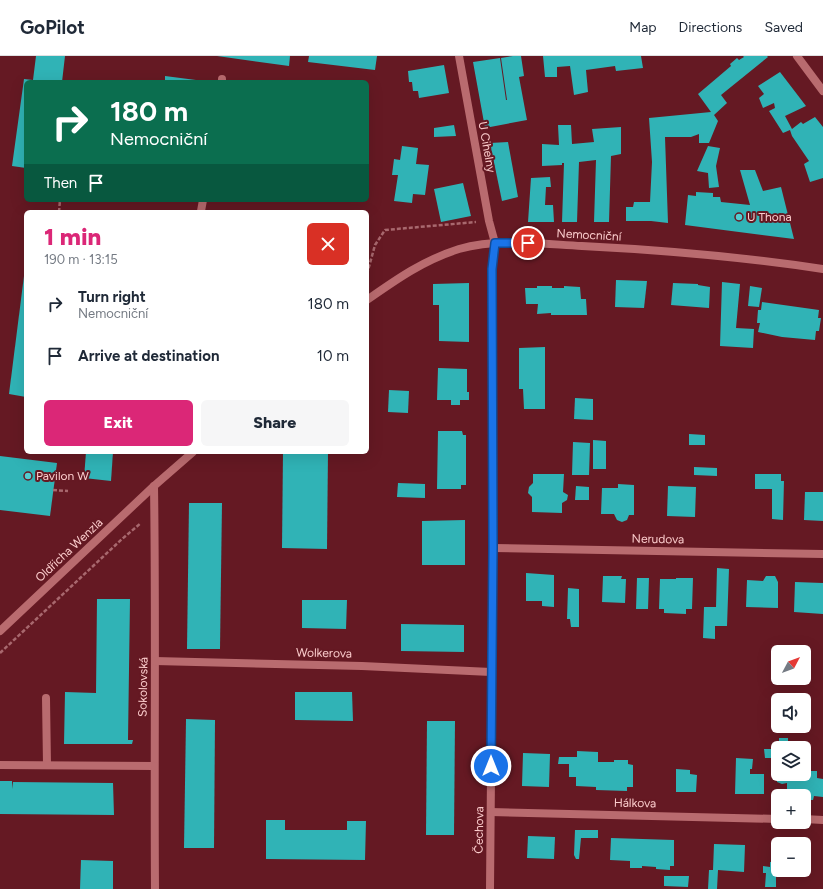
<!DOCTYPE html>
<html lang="en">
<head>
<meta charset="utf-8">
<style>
	body { margin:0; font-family:Figtree,sans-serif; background:#f6f6f7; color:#1f2937; height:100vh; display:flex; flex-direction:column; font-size:15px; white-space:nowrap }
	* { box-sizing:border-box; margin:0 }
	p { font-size:13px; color:#747a83 }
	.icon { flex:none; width:22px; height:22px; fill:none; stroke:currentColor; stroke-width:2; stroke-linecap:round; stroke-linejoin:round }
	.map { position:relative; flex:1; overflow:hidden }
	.details { position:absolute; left:24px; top:154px; width:345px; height:244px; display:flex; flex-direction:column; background:#fff; border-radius:6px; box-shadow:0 4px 16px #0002 }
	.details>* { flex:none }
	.hud { position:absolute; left:24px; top:24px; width:345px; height:122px; border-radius:6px; box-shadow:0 4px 16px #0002; background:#0b6e4f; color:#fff; overflow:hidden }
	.needle { width:26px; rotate:49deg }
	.fabs { position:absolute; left:771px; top:589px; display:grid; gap:8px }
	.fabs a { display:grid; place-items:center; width:40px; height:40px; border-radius:6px; background:#fff; box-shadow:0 4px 16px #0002; font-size:20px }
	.pin { position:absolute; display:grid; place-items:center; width:34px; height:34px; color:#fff; margin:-17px; border:2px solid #fff; border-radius:50%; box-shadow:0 1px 4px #0007 }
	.me { position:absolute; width:44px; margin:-22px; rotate:0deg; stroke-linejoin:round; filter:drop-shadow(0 0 3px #0008) }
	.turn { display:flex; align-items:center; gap:14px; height:84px; padding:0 20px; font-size:18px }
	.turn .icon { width:52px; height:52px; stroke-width:2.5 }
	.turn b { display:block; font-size:28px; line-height:34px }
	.then { display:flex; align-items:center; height:38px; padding:0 20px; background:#0003; gap:8px; font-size:15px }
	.round { display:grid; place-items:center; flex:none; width:42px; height:42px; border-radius:6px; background:#f6f6f7 }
	.head { display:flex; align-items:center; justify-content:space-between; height:68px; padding:0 20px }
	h1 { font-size:24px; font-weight:800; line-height:30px; color:#db2777 }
	.button { display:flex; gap:8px; margin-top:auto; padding:8px 20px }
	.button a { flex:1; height:46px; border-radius:6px; background:#db2777; color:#fff; font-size:16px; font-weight:800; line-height:46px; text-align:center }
	.button a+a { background:#f6f6f7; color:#1f2937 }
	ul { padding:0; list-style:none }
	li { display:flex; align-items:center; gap:12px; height:52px; padding:0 20px }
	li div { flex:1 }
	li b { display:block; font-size:15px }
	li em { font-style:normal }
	header { display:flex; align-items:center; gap:24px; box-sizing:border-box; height:56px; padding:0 20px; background:#fff; border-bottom:1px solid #e0e1e3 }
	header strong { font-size:19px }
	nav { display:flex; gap:22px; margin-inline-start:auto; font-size:14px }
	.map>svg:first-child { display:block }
</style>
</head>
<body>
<header>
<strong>GoPilot</strong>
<nav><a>Map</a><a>Directions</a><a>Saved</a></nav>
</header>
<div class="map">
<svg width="823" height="833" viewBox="0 0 823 833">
	<rect width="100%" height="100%" fill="#651923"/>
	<g fill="#30b3b6">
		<polygon points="36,0 65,0 62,26 26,26 26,112 12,110 24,23 33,24"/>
		<polygon points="217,0 290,0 289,10"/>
		<polygon points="309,0 377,0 375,14 308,6"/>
		<polygon points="513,0 521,0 524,20 519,21 527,64 485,72 473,6 500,2 506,44 507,44 501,2"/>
		<polygon points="543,0 641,0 643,12 616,15 615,10 586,14 588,36 574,39 570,10 557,11 557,21 545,21"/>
		<polygon points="743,0 767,0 768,1 721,39 727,47 714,59 718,65 709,87 699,87 699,78 691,81 665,81 668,167 651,165 626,165 626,151 633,151 634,146 650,146 652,106 649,62 711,56 698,38 731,10 730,8 737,2 739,4 744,1"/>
		<polygon points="444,9 449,37 419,42 418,35 413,35 412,26 409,26 408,15"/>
		<polygon points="780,16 806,50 785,60 792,73 801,66 803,68 815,61 823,71 823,122 810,126 804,108 809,105 792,80 790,74 783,77 769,55 775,52 774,47 763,52 759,42 764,38 758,30"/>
		<polygon points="165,20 196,24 196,26 165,26"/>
		<polygon points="454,69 456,80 434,81 434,72"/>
		<polygon points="558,69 571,69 572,88 594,86 592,73 621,71 621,98 611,100 609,166 594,166 596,104 579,106 577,166 562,166 564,107 562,107 562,109 542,110 542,88 559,89"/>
		<polygon points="508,86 518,141 502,145 490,87"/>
		<polygon points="402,90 418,92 416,108 429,109 425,139 413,138 412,147 394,145 398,119 392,119 394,103 400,104"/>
		<polygon points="708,90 720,92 716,110 719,131 709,132 708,117 697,115"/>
		<polygon points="740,114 755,114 763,135 781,131 794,183 685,169 688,139 696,140 696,136 713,137 713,141 720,141 721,146 750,149"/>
		<polygon points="550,121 551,131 546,131 545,149 553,149 554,166 528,166 531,122"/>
		<polygon points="463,127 471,160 441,166 434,133"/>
		<polygon points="25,212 26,212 26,341 9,338"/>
		<polygon points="616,224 647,225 644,252 615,251"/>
		<polygon points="722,226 740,228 736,272 754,273 753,292 720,290"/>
		<polygon points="469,227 469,286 439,285 439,249 433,249 433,228"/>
		<polygon points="673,227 698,228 698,229 710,231 709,252 671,249"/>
		<polygon points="537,230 552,230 552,232 564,232 564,230 580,231 581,243 586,243 587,259 551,259 551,257 537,258 538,248 526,248 525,232 537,232"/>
		<polygon points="750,230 762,232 759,251 748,250"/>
		<polygon points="762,246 819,254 818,262 821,262 819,275 816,275 815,284 782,281 758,276 760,267 757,267 758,254 761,254"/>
		<polygon points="545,291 545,353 524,353 523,333 519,333 519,292"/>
		<polygon points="438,312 467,313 467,336 469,336 469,344 460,344 460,349 451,349 451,344 437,344"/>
		<polygon points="389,334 409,335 408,357 388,356"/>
		<polygon points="575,342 593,343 593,364 574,363"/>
		<polygon points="438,375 462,375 463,379 466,379 466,429 461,429 461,433 437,433"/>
		<polygon points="689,378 705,379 705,389 689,389"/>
		<polygon points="593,384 606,385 606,413 593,413"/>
		<polygon points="573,386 590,387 589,419 572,419"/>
		<polygon points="86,396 113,396 111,425 84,422"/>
		<polygon points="283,396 328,396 327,493 282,492"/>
		<polygon points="0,400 57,407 50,460 0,454"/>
		<polygon points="694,411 717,412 717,420 694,419"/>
		<polygon points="533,418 564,418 563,436 568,439 567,444 562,447 562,457 532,456 532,441 528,437 529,431 533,427"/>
		<polygon points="755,418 781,418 781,425 784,425 783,464 772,463 772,433 755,433"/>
		<polygon points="398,427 425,428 425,442 397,441"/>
		<polygon points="618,428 634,429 634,459 629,459 627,464 622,466 617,464 614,458 601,458 602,432 618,432"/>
		<polygon points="576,430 589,431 589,444 575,444"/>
		<polygon points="668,430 696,431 695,461 667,460"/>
		<polygon points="805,436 823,436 823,465 804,464"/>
		<polygon points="189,447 222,447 220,593 187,593"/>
		<polygon points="465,464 465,509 422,509 422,465"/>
		<polygon points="717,512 729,513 727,570 715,570 715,583 703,582 704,551 716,551"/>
		<polygon points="526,517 554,519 554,551 542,550 542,545 526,545"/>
		<polygon points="603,520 622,520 621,523 626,523 625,547 602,546"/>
		<polygon points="766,520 775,520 778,526 778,552 746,551 747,524 763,525"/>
		<polygon points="637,522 649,522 648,553 636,553"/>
		<polygon points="676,522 693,522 692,553 686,553 686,558 664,557 664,553 659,553 660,523 676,523"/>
		<polygon points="795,526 823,527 823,558 794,556"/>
		<polygon points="568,532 579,533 579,571 571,571 570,563 567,563"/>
		<polygon points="97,543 130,543 128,684 133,684 132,688 64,688 65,636 96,637"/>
		<polygon points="302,544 347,544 346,573 302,572"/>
		<polygon points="401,568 464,569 464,596 401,595"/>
		<polygon points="295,636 352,636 353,665 295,664"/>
		<polygon points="186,663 215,664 214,792 184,792"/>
		<polygon points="427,665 455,665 454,779 426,779"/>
		<rect x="779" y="682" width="9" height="10"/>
		<polygon points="764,693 778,693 778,702 765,702"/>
		<polygon points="577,695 598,696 598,706 614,706 614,704 628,704 628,708 633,709 633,731 627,731 627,735 596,734 596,731 576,730 576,721 569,721 569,708 558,708 559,701 577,701"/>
		<polygon points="523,697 550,698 549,731 522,730"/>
		<polygon points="736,702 753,703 752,713 750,713 750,718 764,718 764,738 735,738"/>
		<polygon points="676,713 690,714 690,718 697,719 696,736 676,736"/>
		<polygon points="804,715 817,715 817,722 823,723 823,741 814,740 813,744 804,744 804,740 787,739 787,727 782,728 777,726 777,718 804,718"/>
		<polygon points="0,725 12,725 12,733 13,726 113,727 114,759 0,758"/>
		<polygon points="266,764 285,764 285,774 347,774 347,765 366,765 365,804 266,803"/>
		<polygon points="575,774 598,774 598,782 581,782 579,803 576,803 574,799"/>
		<polygon points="528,780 555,781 554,803 527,802"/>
		<polygon points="611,782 674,784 674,810 670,810 670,814 656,813 656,811 642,810 642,812 630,812 630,805 610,804"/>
		<polygon points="777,786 778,786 778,814 789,814 789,819 776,819 776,831 765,831 766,817 763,817 763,810 770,811 770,806 776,806"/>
		<polygon points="714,788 745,789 744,816 718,814 717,833 708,833 709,814 713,814"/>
		<polygon points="81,804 113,805 113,833 80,833"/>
		<polygon points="664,820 689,820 688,831 664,830"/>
	</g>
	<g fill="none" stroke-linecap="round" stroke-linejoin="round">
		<g stroke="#a8686e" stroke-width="2.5" stroke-dasharray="4 2" stroke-linecap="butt">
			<polyline points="59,156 60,144"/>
			<polyline points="367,218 375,189 385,174 476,166"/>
			<polyline points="53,434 68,435"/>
			<polyline points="0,597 122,483 141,467"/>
		</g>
		<g stroke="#b96b6f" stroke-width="8">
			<polyline points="222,26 222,23"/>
			<polyline points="201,155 203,144"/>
			<polyline points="46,642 47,709"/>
		</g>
		<g stroke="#b96b6f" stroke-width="8">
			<polyline points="459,0 489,165 495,187 492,213 493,492 490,833"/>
			<polyline points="797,0 823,35"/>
			<path d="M 367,244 C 397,223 424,204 459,193 C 499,182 542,188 582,190 C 663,194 743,201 823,213"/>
			<path d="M 154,430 C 156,564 154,699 155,833"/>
			<polyline points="493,492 823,498"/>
			<polyline points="0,575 154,430 193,396"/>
			<polyline points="155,605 362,610 491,616"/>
			<polyline points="0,709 154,710"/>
			<polyline points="491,756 778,763"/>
			<polyline points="804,763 823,764"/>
		</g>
	</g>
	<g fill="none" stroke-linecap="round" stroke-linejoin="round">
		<defs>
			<polyline id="route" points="491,710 493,492 492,213 495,187 528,187"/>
		</defs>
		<use href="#route" stroke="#114b97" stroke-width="10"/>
		<use href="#route" stroke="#1a73e8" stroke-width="7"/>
	</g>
	<g fill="#52cdd0" stroke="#651923" stroke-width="1.5">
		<circle cx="739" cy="161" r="4"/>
		<circle cx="28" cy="420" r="4"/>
	</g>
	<g text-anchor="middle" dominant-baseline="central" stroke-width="4" stroke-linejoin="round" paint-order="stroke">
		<g font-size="12" fill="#fccdcd" stroke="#651923">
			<text transform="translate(487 91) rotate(80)">U Cihelny</text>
			<text transform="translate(589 179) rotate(3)">Nemocniční</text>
			<text transform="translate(658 483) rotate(1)">Nerudova</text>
			<text transform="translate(69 494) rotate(-43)">Oldřicha Wenzla</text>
			<text transform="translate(324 597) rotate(1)">Wolkerova</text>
			<text transform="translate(143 631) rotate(-89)">Sokolovská</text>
			<text transform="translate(635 747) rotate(1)">Hálkova</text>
			<text transform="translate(479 774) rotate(-89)">Čechova</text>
		</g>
		<g font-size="12" fill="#fccdcd" stroke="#651923" text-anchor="start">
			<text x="747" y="161">U Thona</text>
			<text x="36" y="420">Pavilon W</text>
		</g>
	</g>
</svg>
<div class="fabs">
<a><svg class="needle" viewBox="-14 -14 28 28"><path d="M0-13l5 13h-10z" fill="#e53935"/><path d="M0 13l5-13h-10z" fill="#747a83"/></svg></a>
<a><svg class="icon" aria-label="sound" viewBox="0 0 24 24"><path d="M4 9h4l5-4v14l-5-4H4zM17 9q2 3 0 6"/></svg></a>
<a><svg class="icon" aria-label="layers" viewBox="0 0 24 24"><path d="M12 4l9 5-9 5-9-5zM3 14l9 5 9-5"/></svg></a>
<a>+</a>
<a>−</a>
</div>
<div class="pin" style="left:528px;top:187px;background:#d93025"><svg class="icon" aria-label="arrive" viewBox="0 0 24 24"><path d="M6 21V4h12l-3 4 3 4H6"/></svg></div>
<svg class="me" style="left:491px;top:710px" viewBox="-20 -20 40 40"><circle r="17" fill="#1a73e8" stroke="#fff" stroke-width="3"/><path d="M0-11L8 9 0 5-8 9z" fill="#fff"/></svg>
<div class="hud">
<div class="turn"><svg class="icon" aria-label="right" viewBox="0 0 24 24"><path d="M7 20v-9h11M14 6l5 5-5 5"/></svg><div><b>180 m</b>Nemocniční</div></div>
<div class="then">Then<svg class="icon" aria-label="arrive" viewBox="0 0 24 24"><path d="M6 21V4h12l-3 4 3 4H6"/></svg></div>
</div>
<section class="details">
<div class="head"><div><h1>1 min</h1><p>190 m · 13:15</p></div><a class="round" style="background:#d93025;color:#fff"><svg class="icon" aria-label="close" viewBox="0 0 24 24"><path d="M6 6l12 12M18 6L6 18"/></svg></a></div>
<ul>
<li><svg class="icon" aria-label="right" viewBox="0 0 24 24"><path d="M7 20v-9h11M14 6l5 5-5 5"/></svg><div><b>Turn right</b><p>Nemocniční</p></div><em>180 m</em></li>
<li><svg class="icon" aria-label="arrive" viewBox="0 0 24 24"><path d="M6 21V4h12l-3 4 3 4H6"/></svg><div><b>Arrive at destination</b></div><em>10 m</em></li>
</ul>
<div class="button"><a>Exit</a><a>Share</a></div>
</section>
</div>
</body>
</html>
